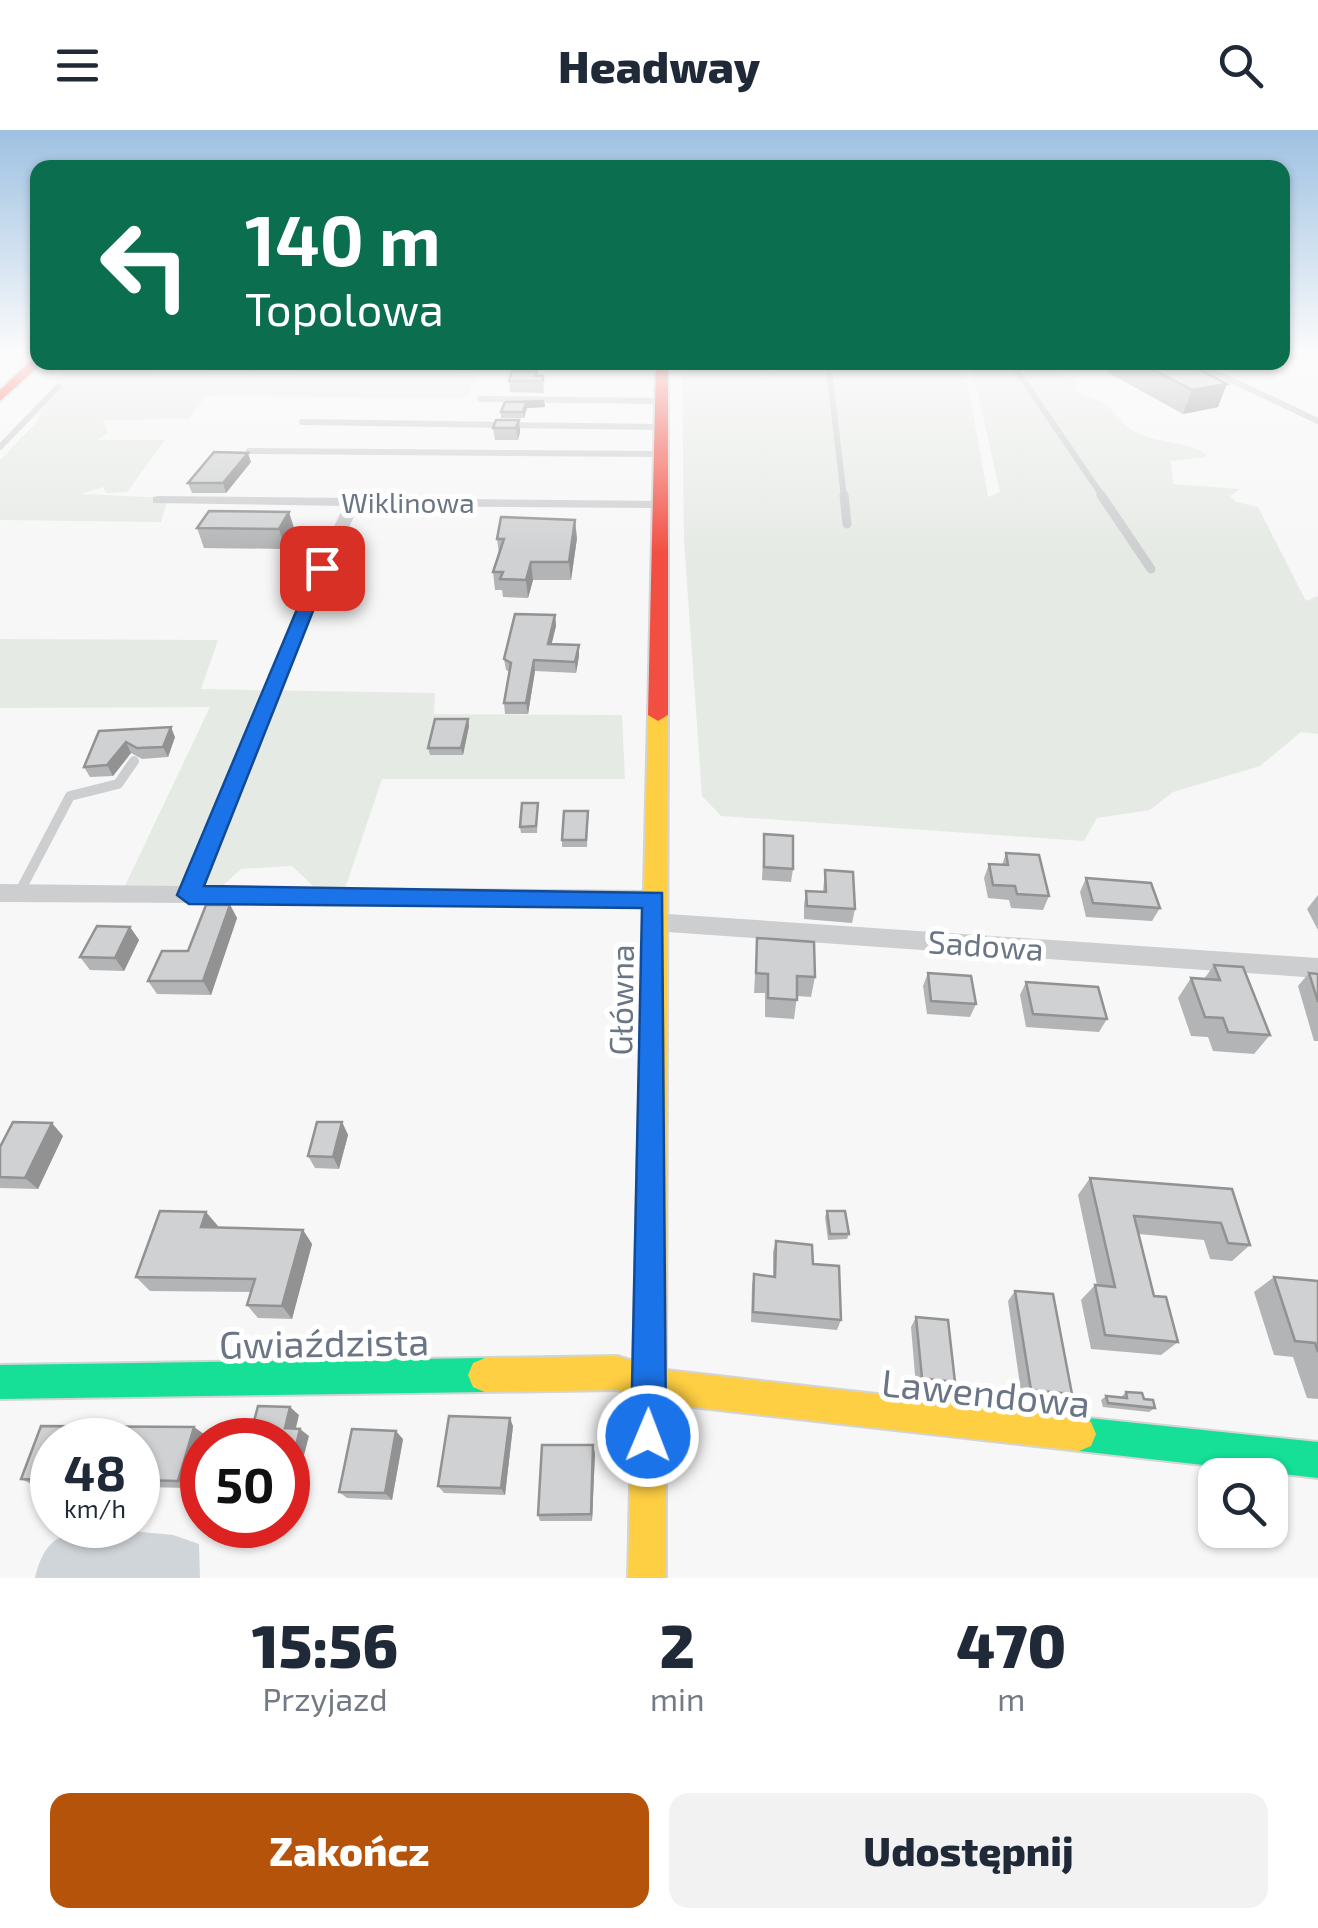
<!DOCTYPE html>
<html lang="pl">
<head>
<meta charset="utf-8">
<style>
	body { margin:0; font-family:"Exo 2",sans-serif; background:#f2f2f3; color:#1f2937; height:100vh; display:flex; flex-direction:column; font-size:38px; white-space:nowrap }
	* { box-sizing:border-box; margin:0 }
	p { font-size:32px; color:#747a83 }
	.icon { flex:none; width:55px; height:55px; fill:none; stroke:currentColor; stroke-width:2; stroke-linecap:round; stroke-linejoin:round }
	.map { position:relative; height:1448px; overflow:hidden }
	.details { display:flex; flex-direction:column; background:#fff; flex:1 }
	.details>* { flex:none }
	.top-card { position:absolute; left:30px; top:30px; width:1260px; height:210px; border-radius:20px; box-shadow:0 2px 8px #0004; background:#0b6e4f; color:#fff; overflow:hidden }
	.controls { position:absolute; left:1198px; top:1328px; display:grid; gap:20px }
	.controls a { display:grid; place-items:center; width:90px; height:90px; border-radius:20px; background:#fff; box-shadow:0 2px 8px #0004; font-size:50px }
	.speed { position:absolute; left:30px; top:1288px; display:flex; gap:20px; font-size:50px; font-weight:700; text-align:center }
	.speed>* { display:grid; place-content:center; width:130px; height:130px; border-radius:50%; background:#fff; box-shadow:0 2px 8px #0004; line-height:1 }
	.speed small { font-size:25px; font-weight:400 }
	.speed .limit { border:15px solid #d22; background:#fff; color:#111 }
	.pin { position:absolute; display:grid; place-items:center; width:85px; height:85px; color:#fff; margin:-42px; border-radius:20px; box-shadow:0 5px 15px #0006 }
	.me { position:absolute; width:110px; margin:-55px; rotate:1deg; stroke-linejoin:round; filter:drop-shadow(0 0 8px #0008) }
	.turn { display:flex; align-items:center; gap:35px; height:210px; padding:0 50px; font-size:45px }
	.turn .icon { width:130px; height:130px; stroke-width:2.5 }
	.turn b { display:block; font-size:70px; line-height:85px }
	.eta { display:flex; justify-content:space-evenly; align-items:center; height:170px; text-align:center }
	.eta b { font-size:60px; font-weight:800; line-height:70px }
	.action { display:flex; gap:20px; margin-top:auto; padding:20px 50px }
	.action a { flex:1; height:115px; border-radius:20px; background:#b45309; color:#fff; font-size:40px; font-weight:800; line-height:115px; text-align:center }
	.action a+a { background:#f2f2f3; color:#1f2937 }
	header { display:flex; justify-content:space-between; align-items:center; height:130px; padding:0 50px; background:#fff; font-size:45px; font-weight:800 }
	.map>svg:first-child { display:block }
</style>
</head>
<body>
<header><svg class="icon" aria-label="menu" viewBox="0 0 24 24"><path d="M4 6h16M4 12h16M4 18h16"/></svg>Headway<svg class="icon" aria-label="search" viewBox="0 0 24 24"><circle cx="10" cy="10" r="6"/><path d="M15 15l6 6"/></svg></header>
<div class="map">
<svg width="1318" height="1448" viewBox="0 0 1318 1448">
	<rect width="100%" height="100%" fill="#f7f7f7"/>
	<g fill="#e6eae5">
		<path d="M 782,232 L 964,233 L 988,367 L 1000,362 L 971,233 L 1047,233 L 1078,253 L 1075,258 C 1085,269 1091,266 1102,272 C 1116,279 1122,297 1138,303 C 1161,314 1181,310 1206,324 L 1207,327 L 1171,331 L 1173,354 L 1240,359 L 1230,366 L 1236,372 L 1258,377 L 1306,471 L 1318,466 L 1318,604 L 1301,602 L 1260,636 L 1173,662 L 1150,680 L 1097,688 L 1084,711 L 721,686 L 702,666 L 684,411 L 682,233 L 702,233 L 717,239 L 726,233 L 777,241 L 785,234 Z"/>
		<polygon points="61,241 476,245 466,268 206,266 189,289 103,290 108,303 97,310 165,310 127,362 106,363 103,357 81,364 168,368 161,392 0,390 0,330 35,294"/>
		<polygon points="0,509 218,510 201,559 435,563 434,584 622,585 625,649 382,649 344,762 319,762 292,736 241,739 217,761 123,760 210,577 0,578"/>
	</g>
	<path fill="#d0d5d9" d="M 111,1399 L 173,1405 L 199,1414 L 200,1448 L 35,1448 C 47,1400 67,1403 111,1399 Z"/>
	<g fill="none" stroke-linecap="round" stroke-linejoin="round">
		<defs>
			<g id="fast">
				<polygon points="485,1228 497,1233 502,1245 497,1257 485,1262 0,1269 0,1235"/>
				<polygon points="1079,1287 1318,1312 1318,1348 1079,1321 1067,1316 1062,1304 1067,1292"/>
			</g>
			<polygon id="slow" points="658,579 668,585 666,1240 1079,1287 1091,1292 1096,1304 1091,1316 1079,1321 666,1274 666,1448 628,1448 632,1264 617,1260 485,1262 473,1257 468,1245 473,1233 485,1228 617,1226 633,1231 648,585"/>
			<g id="jam">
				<polygon points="34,228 43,232 0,271 0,260"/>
				<polygon points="656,232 668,232 668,585 658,591 648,585"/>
			</g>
		</defs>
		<use href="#fast" stroke="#d3d4d5" stroke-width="4"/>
		<use href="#slow" stroke="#d3d4d5" stroke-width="4"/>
		<use href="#jam" stroke="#d3d4d5" stroke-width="4"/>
		<polyline stroke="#cbcccc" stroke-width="2.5" stroke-dasharray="2.5 2.5" stroke-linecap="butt" points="280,441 303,438"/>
		<g stroke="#cdced0" stroke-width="6">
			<polyline points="828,232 844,367"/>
			<polyline points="1011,232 1103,367"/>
			<polyline points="1193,232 1318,291"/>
			<polyline points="480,269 662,271"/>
			<polyline points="302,292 660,297"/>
			<polyline points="0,317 58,257"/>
			<polyline points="249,321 659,324"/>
		</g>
		<g stroke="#cdced0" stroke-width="9">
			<polyline points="844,365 847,394"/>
			<polyline points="1101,365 1151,439"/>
		</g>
		<polyline stroke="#cdced0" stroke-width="10" points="19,763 70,666 118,654 134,631"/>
		<g fill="#cdced0" fill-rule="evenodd">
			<polygon points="158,366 664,371 666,374 659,378 359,376 332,433 204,756 654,760 662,763 666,769 662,775 0,772 0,754 181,756 316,433 344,376 153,373 153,367"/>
			<polygon points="653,783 1318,828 1318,848 653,801 645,799 641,792 645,785"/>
		</g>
		<use href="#fast" fill="#16e098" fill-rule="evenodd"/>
		<use href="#slow" fill="#ffcf43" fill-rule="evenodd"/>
		<use href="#jam" fill="#f24e42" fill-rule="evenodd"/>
	</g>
	<g fill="#b3b4b5">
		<polygon points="1110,232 1185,232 1218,277 1183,284 1107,242"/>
		<polygon points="537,246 543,246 544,263 510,262 509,251"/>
		<polygon points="544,271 545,277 527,278 524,288 501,288 501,282"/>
		<polygon points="519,290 520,302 518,310 495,310 493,298"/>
		<polygon points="251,332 226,363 192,363 188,353"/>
		<polygon points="209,381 295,401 285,419 204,418 197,398"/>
		<polygon points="577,408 571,450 533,450 528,468 503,467 502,460 495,460 493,442 499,424 497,409"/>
		<polygon points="555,485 556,496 551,514 579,515 579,526 576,543 535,541 528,584 505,584 504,573 510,542 506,540 504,529"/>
		<polygon points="468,589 469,596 463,625 430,625 428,618"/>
		<polygon points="99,601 175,607 168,627 142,629 131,623 113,646 90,647 84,637"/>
		<polygon points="538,673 537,703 521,703 520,697"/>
		<polygon points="588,681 587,717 562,717 562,710"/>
		<polygon points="764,704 793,739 791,752 762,750"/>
		<polygon points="1006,723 1049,766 1043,780 1011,778 1009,770 988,768 984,748 989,734 1002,735"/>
		<polygon points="825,740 855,779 852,793 804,789 804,775 806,761 823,762"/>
		<polygon points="1086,748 1160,778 1152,791 1086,787 1080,762"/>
		<polygon points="1318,765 1318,800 1307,779"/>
		<polygon points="230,775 237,788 211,865 157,864 148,851 188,821"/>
		<polygon points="130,797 139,810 124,841 90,840 80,827"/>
		<polygon points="757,808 815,847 811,867 797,866 794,889 765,887 765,863 754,863"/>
		<polygon points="1214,835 1270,905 1254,924 1213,921 1208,907 1191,906 1178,868 1191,848 1204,849"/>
		<polygon points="928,843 976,874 970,887 927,884 923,856"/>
		<polygon points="1309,843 1318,844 1318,911 1314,911 1298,856"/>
		<polygon points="1026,852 1107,889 1099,902 1026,897 1020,865"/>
		<polygon points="342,992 348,1005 339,1039 315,1038 308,1026"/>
		<polygon points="63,1006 38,1059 0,1058 0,1017"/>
		<polygon points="1090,1048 1232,1059 1250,1115 1232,1131 1210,1129 1204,1110 1138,1104 1154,1166 1178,1212 1161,1225 1091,1219 1081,1170 1095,1155 1097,1155 1078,1065"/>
		<polygon points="827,1081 849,1104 847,1109 828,1110 825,1087"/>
		<polygon points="218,1096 217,1098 303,1100 312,1114 292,1189 258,1188 247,1175 251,1162 150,1161 136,1147"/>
		<polygon points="776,1111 813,1134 841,1190 837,1200 751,1192 752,1155 754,1144 773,1146 773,1122"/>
		<polygon points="1274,1147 1318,1151 1318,1269 1307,1268 1293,1227 1274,1225 1254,1162"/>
		<polygon points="1015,1161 1072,1264 1062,1273 1022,1269 1008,1171"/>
		<polygon points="916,1187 955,1252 948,1261 916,1257 911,1197"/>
		<polygon points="1126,1262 1144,1269 1155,1278 1149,1282 1103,1277 1101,1270 1106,1266 1121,1267"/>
		<polygon points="41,1296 194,1297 205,1305 190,1358 138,1357 138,1310 52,1310 52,1356 36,1356 21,1349"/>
		<polygon points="513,1296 505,1365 444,1363 438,1356"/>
		<polygon points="403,1309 392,1370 347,1368 339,1362"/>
		<polygon points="595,1323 592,1391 540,1391 538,1385"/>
	</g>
	<g fill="#929293">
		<polygon points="1227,254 1218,277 1183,284 1192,260"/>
		<polygon points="544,271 545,277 527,278 524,288 523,282 526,272"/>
		<polygon points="519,290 520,302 518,310 516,298"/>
		<polygon points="248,323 251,332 226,363 223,353"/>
		<polygon points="289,382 295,401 285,419 279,399"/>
		<polygon points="575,390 577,408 571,450 569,432"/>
		<polygon points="531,432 533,450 528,468 526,450"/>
		<polygon points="555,485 556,496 549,525 548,514"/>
		<polygon points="579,515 579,526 576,543 575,532"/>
		<polygon points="534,530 535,541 528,584 526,573"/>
		<polygon points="468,589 469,596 463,625 461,618"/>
		<polygon points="171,597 175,607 168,627 163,617"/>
		<polygon points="126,612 131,623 113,646 107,635"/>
		<polygon points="230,775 237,788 211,865 203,851"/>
		<polygon points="130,797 139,810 124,841 115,828"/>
		<polygon points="342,992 348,1005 339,1039 333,1027"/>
		<polygon points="52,993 63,1006 38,1059 25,1048"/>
		<polygon points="206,1082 218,1096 213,1111 201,1097"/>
		<polygon points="303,1100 312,1114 292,1189 282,1176"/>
		<polygon points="290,1277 299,1285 294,1306 285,1298"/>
		<polygon points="510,1288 513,1296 505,1365 501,1358"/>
		<polygon points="194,1297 205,1305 190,1358 178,1351"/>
		<polygon points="300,1299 309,1306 295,1360 288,1354 288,1349"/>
		<polygon points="396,1301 403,1309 392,1370 385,1363"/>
		<polygon points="593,1315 595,1323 592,1391 591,1384"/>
	</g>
	<g fill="#d0d1d2" stroke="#929293" stroke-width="2.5">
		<polygon points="1139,232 1185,232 1227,254 1192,260"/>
		<polygon points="512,241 537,241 535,246 543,246 543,251 509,251"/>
		<polygon points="544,271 526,272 523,282 501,282 505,272"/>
		<polygon points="496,290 519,290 516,298 493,298"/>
		<polygon points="214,322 248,323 223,353 188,353"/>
		<polygon points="209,381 289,382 279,399 197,398"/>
		<polygon points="501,387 575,390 569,432 531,432 526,450 500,449 503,442 493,442 504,409 497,409"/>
		<polygon points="515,484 555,485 548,514 579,515 575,532 534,530 526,573 504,573 511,533 504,529"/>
		<polygon points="435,589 468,589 461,618 428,618"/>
		<polygon points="171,597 163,617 137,618 126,612 107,635 84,637 99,601"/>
		<polygon points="522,673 538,673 536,696 520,697"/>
		<polygon points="564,681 588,681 586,710 562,710"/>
		<polygon points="764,704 793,706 793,739 764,737"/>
		<polygon points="1006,723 1039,725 1049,766 1017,764 1015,756 993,755 989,734 1008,735"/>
		<polygon points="825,740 853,742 855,779 807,776 806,761 826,762"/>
		<polygon points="1086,748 1151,753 1160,778 1093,773"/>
		<polygon points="206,775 230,775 203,851 148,851 162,821 188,821"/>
		<polygon points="97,796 130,797 115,828 80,827"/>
		<polygon points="757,808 814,812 815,847 797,846 797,870 768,868 768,844 756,843"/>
		<polygon points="1214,835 1243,837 1270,905 1228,902 1223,888 1205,887 1191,848 1220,850"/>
		<polygon points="928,843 971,846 976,874 931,871"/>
		<polygon points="1309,843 1318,844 1318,872"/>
		<polygon points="1026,852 1098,857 1107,889 1033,884"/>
		<polygon points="13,992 52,993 25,1048 0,1047 0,1017"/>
		<polygon points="317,992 342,992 333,1027 308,1026"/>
		<polygon points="1090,1048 1232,1059 1250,1115 1228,1113 1221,1093 1134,1086 1154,1166 1166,1167 1178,1212 1105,1205 1095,1155 1115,1157"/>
		<polygon points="160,1081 206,1082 201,1097 303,1100 282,1176 247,1175 255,1149 136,1147"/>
		<polygon points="827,1081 845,1081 849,1104 830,1104"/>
		<polygon points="776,1111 812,1115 813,1134 839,1136 841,1190 753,1182 754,1144 775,1147"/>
		<polygon points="1274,1147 1318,1151 1318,1222 1315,1213 1295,1211"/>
		<polygon points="1015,1161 1053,1164 1072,1264 1031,1260"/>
		<polygon points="916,1187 948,1190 955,1252 922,1248"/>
		<polygon points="1126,1262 1142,1263 1144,1269 1153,1270 1155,1278 1108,1273 1106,1266 1127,1268"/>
		<polygon points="258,1276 290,1277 285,1298 300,1299 288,1349 288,1310 249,1310"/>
		<polygon points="449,1286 510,1288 501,1358 438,1356"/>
		<polygon points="41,1296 194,1297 178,1351 138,1350 138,1310 52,1310 52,1350 21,1349"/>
		<polygon points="352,1299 396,1301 385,1363 339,1362"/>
		<polygon points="542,1315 593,1315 591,1384 538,1385"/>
	</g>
	<linearGradient id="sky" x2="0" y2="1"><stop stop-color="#9ec1e2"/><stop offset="0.52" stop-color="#fbfbfb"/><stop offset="1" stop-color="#fbfbfb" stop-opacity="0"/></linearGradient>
	<rect width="1318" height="424" fill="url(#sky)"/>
	<polygon fill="#1a73e8" stroke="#114b97" stroke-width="2.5" points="316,434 330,438 204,756 662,763 666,1306 661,1319 648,1324 636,1319 631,1306 642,778 189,774 177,765"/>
	<g text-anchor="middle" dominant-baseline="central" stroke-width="10" stroke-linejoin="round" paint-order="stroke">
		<g font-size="28" fill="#6a7585" stroke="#fff">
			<text x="408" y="372">Wiklinowa</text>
		</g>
		<g font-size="32" fill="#6a7585" stroke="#fff">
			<text transform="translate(986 814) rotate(4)">Sadowa</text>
			<text transform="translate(620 870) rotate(-89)">Główna</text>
		</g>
		<g font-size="38" fill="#6a7585" stroke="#fff">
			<text transform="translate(324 1212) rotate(-1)">Gwiaździsta</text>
			<text transform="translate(986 1262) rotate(6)">Lawendowa</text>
		</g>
	</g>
</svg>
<div class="controls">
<a><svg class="icon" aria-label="search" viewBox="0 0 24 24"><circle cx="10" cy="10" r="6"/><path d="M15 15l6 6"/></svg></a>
</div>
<div class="speed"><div>48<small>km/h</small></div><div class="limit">50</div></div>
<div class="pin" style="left:322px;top:438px;background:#d93025"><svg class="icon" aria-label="arrive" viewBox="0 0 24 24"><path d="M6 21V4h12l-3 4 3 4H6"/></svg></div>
<svg class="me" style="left:648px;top:1306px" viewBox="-20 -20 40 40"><circle r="17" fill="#1a73e8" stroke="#fff" stroke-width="3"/><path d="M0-11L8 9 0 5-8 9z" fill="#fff"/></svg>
<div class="top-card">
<div class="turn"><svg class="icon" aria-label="left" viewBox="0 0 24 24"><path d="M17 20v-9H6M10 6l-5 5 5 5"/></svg><div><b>140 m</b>Topolowa</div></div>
</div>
</div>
<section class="details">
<div class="eta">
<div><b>15:56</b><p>Przyjazd</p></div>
<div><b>2</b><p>min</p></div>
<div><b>470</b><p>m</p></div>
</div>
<div class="action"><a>Zakończ</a><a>Udostępnij</a></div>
</section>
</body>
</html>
